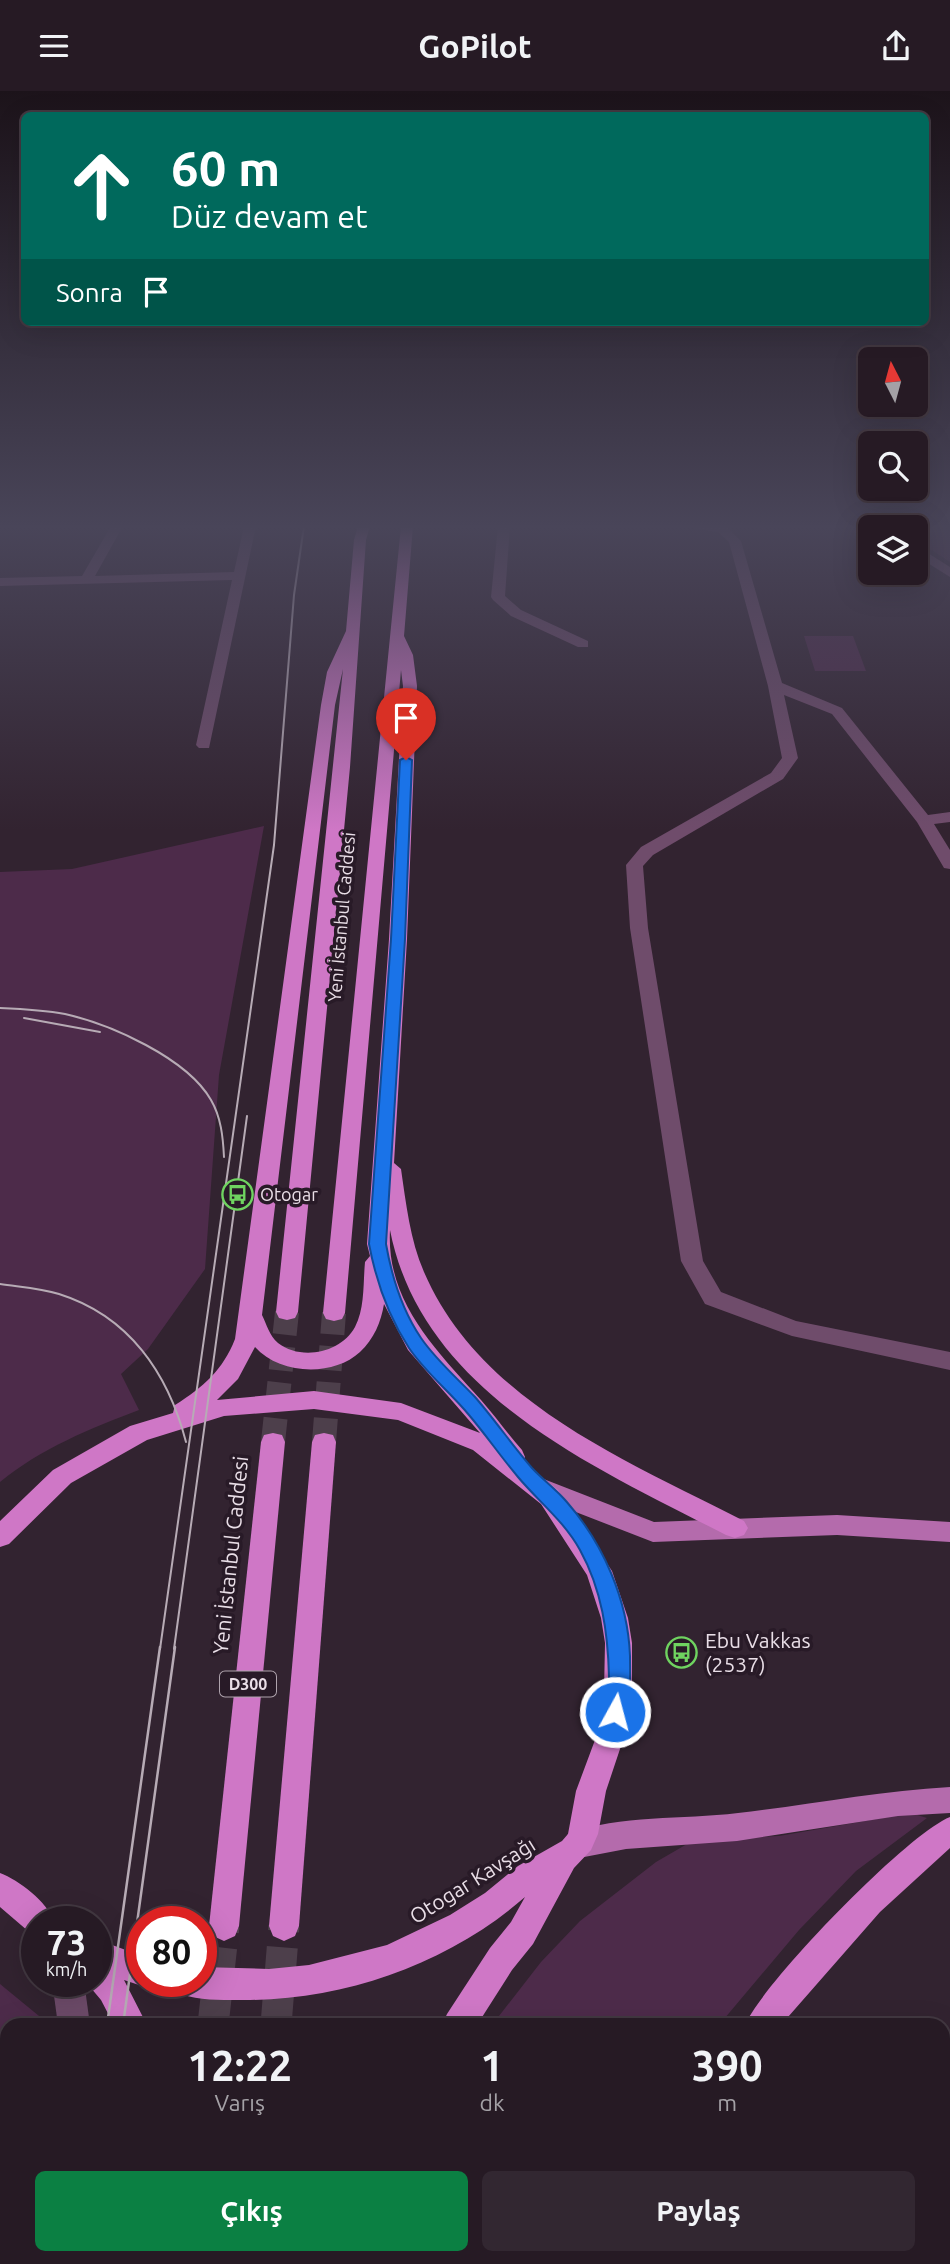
<!DOCTYPE html>
<html lang="tr">
<head>
<meta charset="utf-8">
<style>
	body { margin:0; font-family:Ubuntu,sans-serif; background:#322731; color:#f1f3f6; height:100vh; display:flex; flex-direction:column; font-size:26px; white-space:nowrap }
	* { box-sizing:border-box; margin:0 }
	p { font-size:23px; color:#a4a1a6 }
	.icon { flex:none; width:38px; height:38px; fill:none; stroke:currentColor; stroke-width:2; stroke-linecap:round; stroke-linejoin:round }
	.map { position:relative; flex:1; overflow:hidden }
	.drawer { position:absolute; left:0px; top:1927px; width:950px; height:247px; display:flex; flex-direction:column; background:#261a24; border-radius:21px 21px 0 0; box-shadow:0 7px 28px #0002,0 0 0 2px #423841 }
	.drawer>* { flex:none }
	.banner { position:absolute; left:21px; top:21px; width:908px; height:214px; border-radius:10px; box-shadow:0 7px 28px #0002,0 0 0 2px #423841; background:#00695c; color:#fff; overflow:hidden }
	.needle { width:46px; rotate:354deg }
	.controls { position:absolute; left:858px; top:256px; display:grid; gap:14px }
	.controls a { display:grid; place-items:center; width:70px; height:70px; border-radius:10px; background:#261a24; box-shadow:0 7px 28px #0002,0 0 0 2px #423841; font-size:35px }
	.speed { position:absolute; left:21px; top:1815px; display:flex; gap:14px; font-size:35px; font-weight:700; text-align:center }
	.speed>* { display:grid; place-content:center; width:91px; height:91px; border-radius:50%; background:#261a24; box-shadow:0 7px 28px #0002,0 0 0 2px #423841; line-height:1 }
	.speed small { font-size:18px; font-weight:400 }
	.speed .limit { border:10px solid #d22; background:#fff; color:#111 }
	.pin { position:absolute; display:grid; place-items:center; width:60px; height:60px; color:#fff; margin:-72px -30px; border-radius:50% 50% 50% 0; rotate:-45deg; box-shadow:0 0 7px #0007 }
	.pin .icon { rotate:45deg }
	.me { position:absolute; width:77px; margin:-38px; rotate:7deg; stroke-linejoin:round; filter:drop-shadow(0 0 5px #0008) }
	.turn { display:flex; align-items:center; gap:24px; height:147px; padding:0 35px; font-size:32px }
	.turn .icon { width:91px; height:91px; stroke-width:2.5 }
	.turn b { display:block; font-size:49px; line-height:60px }
	.then { display:flex; align-items:center; height:66px; padding:0 35px; background:#0003; gap:14px; font-size:26px }
	.eta { display:flex; justify-content:space-evenly; align-items:center; height:119px; text-align:center }
	.eta b { font-size:42px; font-weight:700; line-height:49px }
	.cta { display:flex; gap:14px; margin-top:auto; padding:14px 35px }
	.cta a { flex:1; height:80px; border-radius:10px; background:#0b8043; color:#fff; font-size:28px; font-weight:700; line-height:80px; text-align:center }
	.cta a+a { background:#322731; color:#f1f3f6 }
	header { display:flex; justify-content:space-between; align-items:center; height:91px; padding:0 35px; background:#261a24; font-size:32px; font-weight:700 }
	.map>svg:first-child { display:block }
</style>
</head>
<body>
<header><svg class="icon" aria-label="menu" viewBox="0 0 24 24"><path d="M4 6h16M4 12h16M4 18h16"/></svg>GoPilot<svg class="icon" aria-label="share" viewBox="0 0 24 24"><path d="M12 15V3M7 8l5-5 5 5M5 13v7h14v-7"/></svg></header>
<div class="map">
<svg width="950" height="2173" viewBox="0 0 950 2173">
	<rect width="100%" height="100%" fill="#322330"/>
	<g fill="#4d2b4a">
		<polygon points="896,435 950,435 950,471 915,448 915,436"/>
		<polygon points="804,545 853,545 866,580 815,580"/>
		<path d="M 264,735 L 219,984 L 205,1178 L 148,1258 L 121,1283 L 139,1319 C 91,1337 40,1358 0,1391 L 0,781 L 72,778 Z"/>
		<polygon points="911,1722 927,1727 856,1780 799,1839 719,1934 492,1934 541,1871 580,1830 656,1771 694,1749 779,1745"/>
		<polygon points="0,1893 50,1934 7,1934 7,2020 0,2021"/>
		<polygon points="386,2167 386,2166 548,2167 544,2173 384,2173"/>
	</g>
	<g fill="none" stroke-linecap="round" stroke-linejoin="round">
		<g stroke="#4d3f4b" stroke-width="24" stroke-dasharray="24 12" stroke-linecap="butt">
			<polyline points="273,1351 287,1221"/>
			<polyline points="324,1351 334,1222"/>
		</g>
		<g stroke="#4d3f4b" stroke-width="31" stroke-dasharray="31 16" stroke-linecap="butt">
			<polyline points="213,1934 224,1835"/>
			<polyline points="276,1934 284,1835"/>
		</g>
		<g fill="#6f4c6b" fill-rule="evenodd">
			<polygon points="111,435 123,435 95,485 234,481 244,435 256,435 209,657 199,657 196,654 232,489 0,495 0,487 82,485"/>
			<polygon points="498,435 510,435 505,505 521,519 588,550 588,556 578,556 511,525 493,509 491,506"/>
			<polygon points="694,435 726,435 741,450 782,592 842,617 928,724 950,721 950,731 934,733 950,759 950,778 944,777 917,731 832,623 784,604 798,667 783,688 653,764 643,775 648,837 703,1170 721,1201 796,1230 950,1261 950,1279 792,1245 705,1213 681,1170 630,837 626,774 641,756 771,682 782,667 768,595 729,451 718,441 696,438"/>
			<polygon points="875,435 887,435 888,436 875,436"/>
			<polygon points="915,454 950,476 950,486 915,464"/>
			<polygon points="52,1890 84,1890 90,1934 58,1934"/>
			<polygon points="7,2136 7,2166 39,2166 38,2173 0,2171 0,2137"/>
		</g>
		<g fill="#b46bac" fill-rule="evenodd">
			<polygon points="541,1387 654,1431 837,1424 950,1431 950,1451 837,1444 653,1451 532,1404 528,1397 532,1390"/>
			<path d="M 950,1696 L 950,1722 L 898,1725 L 737,1750 L 626,1758 L 579,1767 L 568,1763 L 564,1753 L 568,1743 C 621,1723 682,1729 738,1722 C 809,1714 878,1700 950,1696 Z"/>
		</g>
		<g fill="#cf77c6" fill-rule="evenodd">
			<path d="M 358,435 L 370,435 L 366,449 L 350,676 L 298,1221 L 295,1227 L 287,1229 L 279,1227 L 276,1221 L 343,578 L 335,614 L 262,1224 C 267,1234 269,1244 278,1252 C 301,1270 341,1262 355,1236 C 365,1217 363,1192 365,1171 L 370,1165 L 367,1153 L 389,848 L 403,595 L 401,579 L 345,1222 L 342,1228 L 334,1230 L 326,1228 L 323,1222 L 401,435 L 413,435 L 404,545 L 413,564 L 417,595 L 407,848 L 394,1072 L 401,1078 C 406,1112 410,1149 424,1181 C 480,1311 627,1370 744,1430 L 748,1437 L 744,1444 L 735,1447 L 726,1444 C 594,1376 422,1302 390,1139 C 386,1211 437,1260 481,1309 C 495,1325 508,1343 522,1359 L 525,1366 L 523,1371 L 558,1399 L 612,1480 L 628,1527 L 632,1552 L 632,1601 L 623,1649 L 606,1700 L 598,1743 L 591,1759 L 574,1777 L 533,1853 L 512,1879 L 477,1934 L 442,1934 L 447,1923 L 490,1857 L 511,1831 L 525,1806 C 448,1873 345,1909 244,1909 C 221,1909 196,1910 175,1901 L 170,1890 L 201,1890 L 201,1876 L 269,1878 L 309,1874 L 387,1854 L 450,1824 L 485,1802 L 518,1775 L 562,1750 L 568,1743 L 576,1700 L 595,1649 L 604,1601 L 605,1552 L 601,1527 L 587,1484 L 541,1413 L 473,1359 L 398,1329 L 314,1318 L 224,1325 L 147,1349 L 71,1392 L 9,1453 L 0,1456 L 0,1430 L 53,1379 L 130,1335 L 173,1322 L 175,1314 C 203,1296 223,1279 235,1248 L 321,614 L 327,581 L 346,540 L 354,449 ZM 384,1213 L 408,1259 L 480,1342 L 401,1312 L 314,1300 L 217,1309 L 238,1288 L 255,1256 C 280,1284 333,1286 360,1261 C 374,1248 381,1231 384,1213 Z"/>
			<polygon points="273,1342 282,1344 285,1351 239,1835 235,1845 224,1850 213,1845 209,1835 261,1351 264,1344"/>
			<polygon points="324,1342 333,1344 336,1351 299,1835 295,1845 284,1850 273,1845 269,1835 312,1351 315,1344"/>
			<path d="M 950,1726 L 950,1757 L 880,1821 L 781,1934 L 745,1934 C 763,1892 907,1743 950,1726 Z"/>
			<path d="M 0,1782 C 19,1789 47,1811 54,1830 L 37,1830 L 37,1844 L 28,1840 L 0,1816 Z"/>
			<polygon points="96,1848 142,1865 142,1890 153,1891 142,1895 124,1889 147,1934 114,1934 101,1909 85,1890 96,1890"/>
			<rect x="106" y="2166" width="36" height="7"/>
			<rect x="170" y="2166" width="36" height="7"/>
			<polygon points="241,2166 277,2166 276,2173 240,2173"/>
			<polygon points="307,2166 364,2166 363,2173 306,2173"/>
			<polygon points="573,2166 610,2166 608,2173 570,2173"/>
		</g>
		<g stroke="#b7abb5" stroke-width="2">
			<path d="M 0,917 C 22,918 43,919 65,923 C 110,933 187,967 211,1009 C 221,1026 223,1046 224,1066"/>
			<polyline points="24,927 100,941"/>
			<path d="M 0,1193 C 20,1196 40,1197 59,1203 C 129,1225 168,1282 186,1351"/>
			<polyline points="160,1558 274,754 294,504 304,435"/>
			<polyline points="174,1558 247,1025"/>
		</g>
		<g stroke="#b7abb5" stroke-width="2.5">
			<polyline points="107,1934 160,1556"/>
			<polyline points="123,1934 175,1556"/>
			<polyline points="70,2173 71,2166"/>
			<polyline points="88,2173 89,2166"/>
		</g>
	</g>
	<linearGradient id="sky" x2="0" y2="1"><stop stop-color="#1c131a"/><stop offset="0.59" stop-color="#494559"/><stop offset="1" stop-color="#494559" stop-opacity="0"/></linearGradient>
	<rect width="950" height="739" fill="url(#sky)"/>
	<path fill="#1a73e8" stroke="#114b97" stroke-width="2" d="M 406,666 L 412,669 L 405,848 L 386,1153 C 392,1187 402,1219 421,1247 C 436,1269 457,1287 475,1306 C 495,1329 512,1354 532,1377 C 543,1389 556,1398 566,1410 C 603,1452 628,1509 630,1565 C 630,1586 632,1608 623,1628 L 615,1630 L 608,1628 C 602,1616 610,1600 609,1586 C 608,1542 602,1499 580,1459 C 564,1430 539,1411 518,1386 C 501,1366 486,1344 469,1324 C 450,1301 425,1281 409,1257 C 388,1225 376,1190 369,1153 L 391,848 L 400,669 Z"/>
	<defs>
		<symbol id="bus-ring" viewBox="-11 -11 22 22"><circle r="9.5" fill="#281a27" stroke="#6fd360" stroke-width="1.5"/><path d="M-5-6H5V4H4V6H2V4H-2V6H-4V4H-5ZM-3.5-4V0h7V-4ZM-3.5 1.2v1.5H-2V1.2ZM2 1.2v1.5H3.5V1.2Z" fill="#6fd360"/></symbol>
	</defs>
	<g fill-rule="evenodd">
		<use href="#bus-ring" x="220" y="1086" width="35" height="35"/>
		<use href="#bus-ring" x="664" y="1544" width="35" height="35"/>
	</g>
	<g text-anchor="middle" dominant-baseline="central" stroke-width="7" stroke-linejoin="round" paint-order="stroke">
		<rect fill="#281a27" stroke="#afa3ad" stroke-width="2" x="220" y="1580.5" width="56" height="25" rx="5"/>
		<g font-size="16" font-weight="bold" fill="#e9dee7">
			<text x="248" y="1593">D300</text>
		</g>
		<g font-size="18" fill="#e9dee7" stroke="#281a27">
			<text transform="translate(341 826) rotate(-85)">Yeni İstanbul Caddesi</text>
		</g>
		<g font-size="18" fill="#e9dee7" stroke="#281a27" text-anchor="start">
			<text x="260" y="1103">Otogar</text>
		</g>
		<g font-size="21" fill="#e9dee7" stroke="#281a27">
			<text transform="translate(230 1464) rotate(-84)">Yeni İstanbul Caddesi</text>
			<text transform="translate(472 1789) rotate(-32)">Otogar Kavşağı</text>
		</g>
		<g font-size="21" fill="#e9dee7" stroke="#281a27" text-anchor="start">
			<text x="705" y="1549">Ebu Vakkas<tspan x="705" dy="24">(2537)</tspan></text>
		</g>
	</g>
</svg>
<div class="controls">
<a><svg class="needle" viewBox="-14 -14 28 28"><path d="M0-13l5 13h-10z" fill="#e53935"/><path d="M0 13l5-13h-10z" fill="#a4a1a6"/></svg></a>
<a><svg class="icon" aria-label="search" viewBox="0 0 24 24"><circle cx="10" cy="10" r="6"/><path d="M15 15l6 6"/></svg></a>
<a><svg class="icon" aria-label="layers" viewBox="0 0 24 24"><path d="M12 4l9 5-9 5-9-5zM3 14l9 5 9-5"/></svg></a>
</div>
<div class="speed"><div>73<small>km/h</small></div><div class="limit">80</div></div>
<div class="pin" style="left:406px;top:669px;background:#d93025"><svg class="icon" aria-label="arrive" viewBox="0 0 24 24"><path d="M6 21V4h12l-3 4 3 4H6"/></svg></div>
<svg class="me" style="left:615px;top:1621px" viewBox="-20 -20 40 40"><circle r="17" fill="#1a73e8" stroke="#fff" stroke-width="3"/><path d="M0-11L8 9 0 5-8 9z" fill="#fff"/></svg>
<div class="banner">
<div class="turn"><svg class="icon" aria-label="ahead" viewBox="0 0 24 24"><path d="M12 20V5M6 11l6-6 6 6"/></svg><div><b>60 m</b>Düz devam et</div></div>
<div class="then">Sonra<svg class="icon" aria-label="arrive" viewBox="0 0 24 24"><path d="M6 21V4h12l-3 4 3 4H6"/></svg></div>
</div>
<section class="drawer">
<div class="eta">
<div><b>12:22</b><p>Varış</p></div>
<div><b>1</b><p>dk</p></div>
<div><b>390</b><p>m</p></div>
</div>
<div class="cta"><a>Çıkış</a><a>Paylaş</a></div>
</section>
</div>
</body>
</html>
